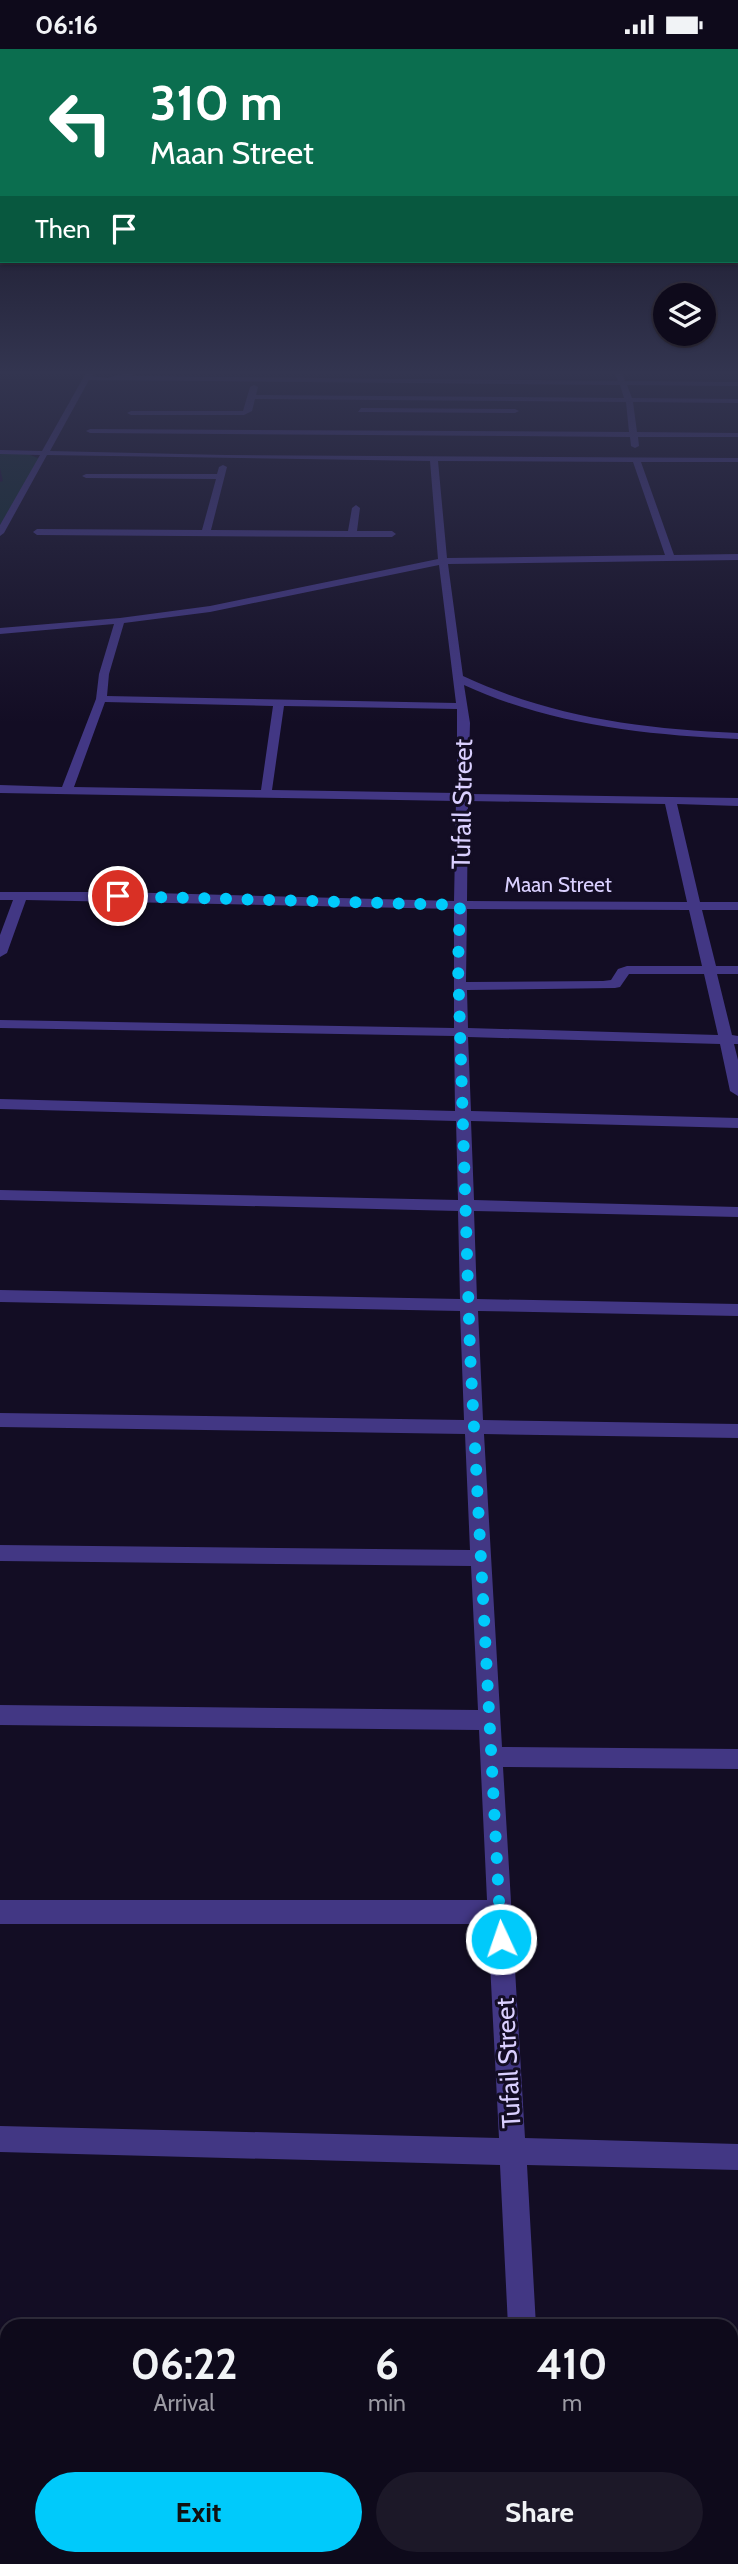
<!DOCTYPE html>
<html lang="en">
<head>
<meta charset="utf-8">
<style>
	body { margin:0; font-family:Cabin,sans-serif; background:#1c1828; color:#f1f3f6; height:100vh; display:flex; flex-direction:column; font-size:26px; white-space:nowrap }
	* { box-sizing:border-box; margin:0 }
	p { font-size:23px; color:#9b9aa3 }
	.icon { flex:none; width:38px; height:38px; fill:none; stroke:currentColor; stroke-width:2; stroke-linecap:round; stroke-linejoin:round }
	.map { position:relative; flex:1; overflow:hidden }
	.side { position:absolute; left:0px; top:2270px; width:738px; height:247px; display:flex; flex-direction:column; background:#0e0a1b; border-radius:21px 21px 0 0; box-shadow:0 2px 5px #0004,0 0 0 2px #2e2b3a }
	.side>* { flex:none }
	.banner { position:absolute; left:0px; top:0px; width:738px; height:214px; box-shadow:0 2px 5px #0004,0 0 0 2px #2e2b3a; background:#0b6e4f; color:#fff; overflow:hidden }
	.controls { position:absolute; left:653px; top:234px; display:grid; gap:14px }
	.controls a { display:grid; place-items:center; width:63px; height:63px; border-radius:50%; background:#0e0a1b; box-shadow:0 2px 5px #0004,0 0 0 2px #2e2b3a; font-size:35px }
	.pin { position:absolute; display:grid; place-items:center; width:60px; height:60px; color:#fff; margin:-30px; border:4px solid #fff; border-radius:50%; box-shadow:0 2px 7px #0007 }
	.me { position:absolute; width:77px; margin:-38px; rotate:357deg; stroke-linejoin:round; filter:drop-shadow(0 0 5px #0008) }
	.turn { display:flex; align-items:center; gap:24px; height:147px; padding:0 35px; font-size:32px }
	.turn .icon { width:91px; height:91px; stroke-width:2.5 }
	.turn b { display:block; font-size:49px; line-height:60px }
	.then { display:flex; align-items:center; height:66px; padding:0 35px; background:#0003; gap:14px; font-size:26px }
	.eta { display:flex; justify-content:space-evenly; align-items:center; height:119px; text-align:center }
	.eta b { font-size:42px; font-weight:800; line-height:49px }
	.action { display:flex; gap:14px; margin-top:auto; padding:14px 35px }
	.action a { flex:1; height:80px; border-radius:42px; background:#00cafb; color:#111; font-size:28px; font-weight:800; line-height:80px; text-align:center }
	.action a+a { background:#1c1828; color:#f1f3f6 }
	.status { display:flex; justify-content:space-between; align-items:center; height:49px; padding:0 35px; background:#0e0a1b; direction:ltr }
	.status svg { height:19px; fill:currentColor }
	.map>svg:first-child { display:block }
</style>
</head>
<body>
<div class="status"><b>06:16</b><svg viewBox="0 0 49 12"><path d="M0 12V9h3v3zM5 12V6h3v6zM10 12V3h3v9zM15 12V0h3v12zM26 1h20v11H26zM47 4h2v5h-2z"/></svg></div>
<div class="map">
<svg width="738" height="2515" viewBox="0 0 738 2515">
	<rect width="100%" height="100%" fill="#130d24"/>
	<polygon fill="#102c2e" points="0,405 28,405 40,410 0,476"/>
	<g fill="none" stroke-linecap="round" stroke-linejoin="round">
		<g fill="#423784" fill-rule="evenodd">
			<path d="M 87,322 L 95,322 L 92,327 L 107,329 L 133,322 L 133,327 L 618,332 L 614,322 L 621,322 L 625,332 L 738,333 L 738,337 L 627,336 L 632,349 L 738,350 L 738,354 L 633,353 L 637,383 L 738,384 L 738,388 L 638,388 L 639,397 L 635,399 L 631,397 L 630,388 L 90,384 L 86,382 L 90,380 L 629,383 L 626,353 L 255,350 L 252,362 L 244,366 L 131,366 L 127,364 L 131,362 L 243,362 L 250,338 L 254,336 L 258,338 L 256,346 L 624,349 L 620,336 L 89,331 L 50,402 L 226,406 L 738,409 L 738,413 L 641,413 L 674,506 L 738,505 L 738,511 L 448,515 L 463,627 C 551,668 642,680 738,684 L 738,690 C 644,686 551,676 464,636 L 470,674 L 468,745 L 738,749 L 738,757 L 677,755 L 700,853 L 738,853 L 738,861 L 702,861 L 716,917 L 738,917 L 738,925 L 717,925 L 732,986 L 738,987 L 738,995 L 734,995 L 738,1011 L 738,1047 L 730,1042 L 720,995 L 468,988 L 471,1062 L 738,1069 L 738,1079 L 471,1072 L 474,1151 L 738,1158 L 738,1168 L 474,1162 L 477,1250 L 738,1255 L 738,1267 L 478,1262 L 483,1371 L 738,1375 L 738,1389 L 484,1385 L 502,1698 L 738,1700 L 738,1720 L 503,1718 L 525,2089 L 738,2095 L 738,2121 L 527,2116 L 536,2277 L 508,2277 L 500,2116 L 0,2103 L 0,2077 L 499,2089 L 488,1875 L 0,1875 L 0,1851 L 487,1851 L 479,1681 L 0,1676 L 0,1656 L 478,1661 L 471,1517 L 0,1512 L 0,1496 L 470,1501 L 465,1385 L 0,1378 L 0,1364 L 464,1371 L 460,1262 L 0,1253 L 0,1241 L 460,1250 L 458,1162 L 0,1151 L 0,1141 L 458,1151 L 456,1072 L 0,1060 L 0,1050 L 455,1062 L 454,987 L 0,979 L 0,971 L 454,979 L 454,860 L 26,851 L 7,904 L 0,908 L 0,886 L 13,851 L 0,851 L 0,843 L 118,843 L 454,852 L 456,752 L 0,744 L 0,736 L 62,738 L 96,650 L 99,625 L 114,575 L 0,585 L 0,579 L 120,569 L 210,557 L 438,510 L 430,412 L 47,406 L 4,484 L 0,487 L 0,476 L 40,406 L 0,405 L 0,401 L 42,402 ZM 438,412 L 633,413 L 665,506 L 447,509 ZM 439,516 L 456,654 L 107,647 L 109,625 L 124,574 L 210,563 ZM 105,653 L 273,657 L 261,741 L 74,738 ZM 284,657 L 457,660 L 457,744 L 272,741 ZM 468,752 L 665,755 L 687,853 L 467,852 ZM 467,860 L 689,861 L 702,917 L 627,917 L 618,920 L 611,931 L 603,932 L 466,933 ZM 629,925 L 704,925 L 718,986 L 468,979 L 467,941 L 615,939 L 620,938 Z"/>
			<polygon points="361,359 515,360 519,362 515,364 358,363"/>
			<polygon points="223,416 227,418 211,481 348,482 352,459 356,456 360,459 357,482 392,482 396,485 392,488 352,488 37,486 33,483 37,480 202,481 216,430 86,429 82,427 86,425 217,425 219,418"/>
			<rect x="0" y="2355" width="7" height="30"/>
			<rect x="732" y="2376" width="6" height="30"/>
			<rect x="518" y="2510" width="32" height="5"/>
		</g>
	</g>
	<polygon fill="#1e1438" points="0,419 3,432 0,433"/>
	<linearGradient id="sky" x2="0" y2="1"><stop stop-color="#0a0714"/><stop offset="0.48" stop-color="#333550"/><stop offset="1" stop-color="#333550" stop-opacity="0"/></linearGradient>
	<rect width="738" height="674" fill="url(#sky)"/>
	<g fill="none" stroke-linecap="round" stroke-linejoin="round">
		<polyline stroke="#00cafb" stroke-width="12" stroke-dasharray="0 21.6" points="118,847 460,856 458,916 470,1303 501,1890"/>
	</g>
	<g text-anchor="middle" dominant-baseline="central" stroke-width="6" stroke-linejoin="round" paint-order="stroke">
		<g font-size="21" fill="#dad0ff" stroke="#130d24">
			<text x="558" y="835">Maan Street</text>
		</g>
		<g font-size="26" fill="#dad0ff" stroke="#130d24">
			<text transform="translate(462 755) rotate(-89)">Tufail Street</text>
			<text transform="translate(508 2014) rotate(-93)">Tufail Street</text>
		</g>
	</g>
</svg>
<div class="controls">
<a><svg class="icon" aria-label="layers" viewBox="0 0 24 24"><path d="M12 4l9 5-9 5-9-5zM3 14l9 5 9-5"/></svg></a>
</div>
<div class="pin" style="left:118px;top:847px;background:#d93025"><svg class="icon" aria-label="arrive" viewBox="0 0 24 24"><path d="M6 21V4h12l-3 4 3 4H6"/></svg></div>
<svg class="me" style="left:501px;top:1890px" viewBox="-20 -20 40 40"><circle r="17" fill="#00cafb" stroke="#fff" stroke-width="3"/><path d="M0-11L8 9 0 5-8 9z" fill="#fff"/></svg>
<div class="banner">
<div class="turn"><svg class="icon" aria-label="left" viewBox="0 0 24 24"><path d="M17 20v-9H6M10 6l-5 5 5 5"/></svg><div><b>310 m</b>Maan Street</div></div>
<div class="then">Then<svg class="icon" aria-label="arrive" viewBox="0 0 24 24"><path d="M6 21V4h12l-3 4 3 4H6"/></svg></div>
</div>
<section class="side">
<div class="eta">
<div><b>06:22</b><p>Arrival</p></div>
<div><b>6</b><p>min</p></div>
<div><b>410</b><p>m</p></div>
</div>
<div class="action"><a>Exit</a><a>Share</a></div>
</section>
</div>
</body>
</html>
